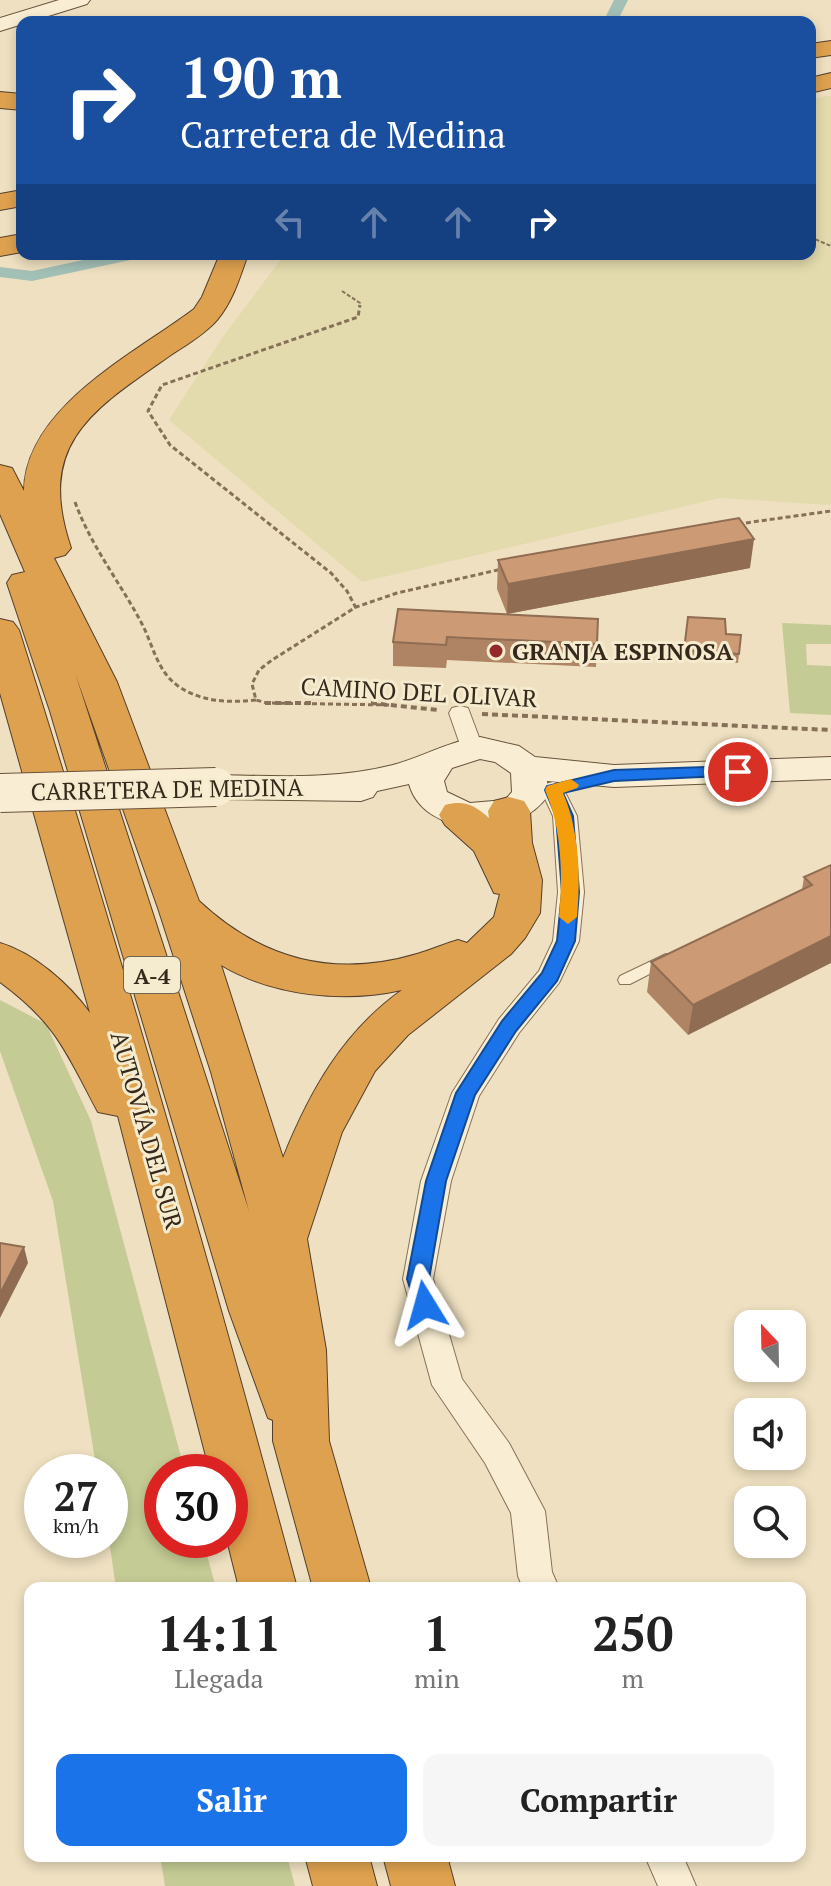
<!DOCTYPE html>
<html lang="es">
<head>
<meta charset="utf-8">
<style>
	body { margin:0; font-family:"PT Serif",serif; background:#f6f6f6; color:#222; height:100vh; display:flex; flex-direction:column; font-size:30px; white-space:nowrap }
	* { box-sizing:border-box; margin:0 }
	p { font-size:26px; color:#767676 }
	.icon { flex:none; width:44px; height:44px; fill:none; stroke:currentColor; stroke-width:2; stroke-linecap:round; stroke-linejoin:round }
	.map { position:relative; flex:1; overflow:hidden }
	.sheet { position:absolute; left:24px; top:1582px; width:782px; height:280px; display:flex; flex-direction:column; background:#fff; border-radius:16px; box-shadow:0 4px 12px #0003 }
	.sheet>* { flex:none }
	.top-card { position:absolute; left:16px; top:16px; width:800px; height:244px; border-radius:16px; box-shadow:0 4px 12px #0003; background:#1a4fa0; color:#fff; overflow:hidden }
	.needle { width:52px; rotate:338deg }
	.controls { position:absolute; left:734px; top:1310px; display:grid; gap:16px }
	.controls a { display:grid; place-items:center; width:72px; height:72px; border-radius:16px; background:#fff; box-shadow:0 4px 12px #0003; font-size:40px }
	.speed { position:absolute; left:24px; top:1454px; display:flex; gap:16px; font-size:40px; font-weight:700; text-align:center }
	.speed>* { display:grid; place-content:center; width:104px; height:104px; border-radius:50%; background:#fff; box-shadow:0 4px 12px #0003; line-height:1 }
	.speed small { font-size:20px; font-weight:400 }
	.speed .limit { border:12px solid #d22; background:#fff; color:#111 }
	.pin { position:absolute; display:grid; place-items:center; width:68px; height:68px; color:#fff; margin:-34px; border:4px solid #fff; border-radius:50%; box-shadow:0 2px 8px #0007 }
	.me { position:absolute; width:88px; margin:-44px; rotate:352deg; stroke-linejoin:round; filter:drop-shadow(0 0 6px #0008) }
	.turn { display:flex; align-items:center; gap:28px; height:168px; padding:0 32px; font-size:36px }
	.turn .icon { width:104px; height:104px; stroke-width:2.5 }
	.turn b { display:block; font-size:56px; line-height:68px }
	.lanes { display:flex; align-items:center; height:76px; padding:0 32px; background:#0003; justify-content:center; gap:40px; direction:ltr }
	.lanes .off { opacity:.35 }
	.eta { display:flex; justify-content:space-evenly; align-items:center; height:136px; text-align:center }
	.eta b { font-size:48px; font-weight:800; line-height:56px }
	.primary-button { display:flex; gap:16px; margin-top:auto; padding:16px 32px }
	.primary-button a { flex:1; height:92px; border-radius:16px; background:#1a73e8; color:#fff; font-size:32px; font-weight:800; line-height:92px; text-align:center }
	.primary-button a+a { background:#f6f6f6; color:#222 }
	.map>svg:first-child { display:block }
</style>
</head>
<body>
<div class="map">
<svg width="831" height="1886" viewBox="0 0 831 1886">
	<rect width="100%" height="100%" fill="#eee0c0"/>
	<polygon fill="#e3dbad" points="831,95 831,505 720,498 362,582 169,420 222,338 285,254 810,254 810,100"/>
	<g fill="#c4cb94">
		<polygon points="782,623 831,625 831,644 806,644 807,665 831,666 831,715 790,713"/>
		<polygon points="0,1000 46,1024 91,1121 185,1472 162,1472 162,1540 203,1540 216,1588 116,1588 109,1540 110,1472 97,1472 53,1201 0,1051"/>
		<polygon points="160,1856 287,1856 295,1886 165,1886"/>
	</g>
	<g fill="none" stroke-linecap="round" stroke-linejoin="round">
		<g fill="#a3c0b7" fill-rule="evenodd">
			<polygon points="614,0 628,0 617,22 603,22"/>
			<polygon points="111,254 143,254 135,259 32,281 0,277 0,267 32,271"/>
		</g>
		<defs>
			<polygon id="lane" points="666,954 673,959 671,963 630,984 620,984 618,980 620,976"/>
			<g id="street">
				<polygon points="460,706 468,708 483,748 479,753 463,753 449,713 452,708"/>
				<polygon points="553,782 561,784 577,816 584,892 579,941 559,983 519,1033 479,1096 451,1181 433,1279 462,1379 509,1443 545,1511 552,1572 559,1588 523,1588 518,1576 511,1513 485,1463 432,1385 403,1279 421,1181 452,1093 499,1019 539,971 553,941 558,892 553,816 541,790 545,784"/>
				<polygon points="645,1856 683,1856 696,1886 658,1886"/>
			</g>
			<g id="secondary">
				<polygon points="59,0 90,0 87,4 0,31 0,18"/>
				<path d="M 480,737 L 519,746 L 535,757 L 614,765 L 831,757 L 831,779 L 614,787 L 547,781 L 548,795 C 520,840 424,839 409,784 L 377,791 L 373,797 L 361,801 L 216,799 L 204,795 L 198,787 L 204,779 L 216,775 C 275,776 335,780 393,765 C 423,757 449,741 480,737 ZM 480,759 L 495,762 L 511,773 L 512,792 L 505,800 L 470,803 L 447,792 L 444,781 L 452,768 Z"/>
			</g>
			<g id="highway">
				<polygon points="831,41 831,55 810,58 810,44"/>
				<polygon points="831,73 831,88 810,93 810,78"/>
				<polygon points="0,92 22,94 22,110 0,108"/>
				<polygon points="22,190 22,206 0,210 0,194"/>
				<polygon points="22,234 22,252 0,256 0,238"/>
				<path d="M 220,254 L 248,254 C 240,277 233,301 217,320 C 204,335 184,346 168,357 C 90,411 36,445 71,548 L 65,555 L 54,558 L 117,682 L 199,901 C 261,959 333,979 417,954 C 431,950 444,944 458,940 L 467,943 L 494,917 L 500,894 L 494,893 L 474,851 L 445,825 L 439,815 L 445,805 C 465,800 474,805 489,818 L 488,811 L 494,801 L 509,797 L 524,801 L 530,811 L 532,843 L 542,880 L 540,913 L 525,938 L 511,954 L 408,1035 L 375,1071 L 342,1132 L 307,1239 L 326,1350 L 329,1441 L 371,1588 L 313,1588 L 273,1441 L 273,1420 L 268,1418 L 229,1311 L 50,711 L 7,583 L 12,575 L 25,572 L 0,514 L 0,465 L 12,468 L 24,491 C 25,407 136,353 194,309 L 202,297 ZM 75,673 L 158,908 L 211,1072 L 249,1211 ZM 221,965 C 273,996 344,1003 402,990 C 343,1032 310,1091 283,1158 Z"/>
				<path d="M 0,619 L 13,622 L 19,630 C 119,947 211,1267 297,1588 L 239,1588 L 227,1540 L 230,1540 L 230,1472 L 210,1472 L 118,1116 L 98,1112 C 66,1052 57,1024 0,982 L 0,943 C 34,953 69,984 90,1013 L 0,693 Z"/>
				<polygon points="305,1856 369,1856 377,1886 313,1886"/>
				<polygon points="383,1856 447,1856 455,1886 391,1886"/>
			</g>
		</defs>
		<use href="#lane" stroke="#867158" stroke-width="2"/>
		<use href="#street" stroke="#867158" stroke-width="2"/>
		<use href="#secondary" stroke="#68523b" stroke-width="2"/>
		<use href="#highway" stroke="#543f2c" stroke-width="2"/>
		<g stroke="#867158" stroke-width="2" stroke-dasharray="4 2" stroke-linecap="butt">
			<polyline points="810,237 831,246"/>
			<polyline points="342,291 360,303 359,307"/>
		</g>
		<g stroke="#867158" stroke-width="3" stroke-dasharray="5 3" stroke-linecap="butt">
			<path d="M 75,502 C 91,546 119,581 141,622 C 153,644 156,670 178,686 C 201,702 229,703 256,700"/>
			<polyline points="738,524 831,511"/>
			<polyline points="356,608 347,591 331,573 170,445 148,411 162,385 358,317 360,305"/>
			<polyline points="389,705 267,703 256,700 252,684 259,670 272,660 356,607 397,593 502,569"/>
		</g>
		<g stroke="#867158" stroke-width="4" stroke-dasharray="6 4" stroke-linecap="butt">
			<polyline points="265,703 312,703"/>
			<polyline points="371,703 438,710"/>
			<polyline points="482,714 831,730"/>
		</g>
		<use href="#lane" fill="#f9eed3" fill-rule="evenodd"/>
		<use href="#street" fill="#f9eed3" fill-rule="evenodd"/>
		<use href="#secondary" fill="#f9eed3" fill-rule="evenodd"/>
		<use href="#highway" fill="#dea14f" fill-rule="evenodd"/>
		<defs>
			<polyline id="secondary-bridge" points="0,793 216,787"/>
		</defs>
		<use href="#secondary-bridge" stroke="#68523b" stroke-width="40" stroke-linecap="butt"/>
		<use href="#secondary-bridge" stroke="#f9eed3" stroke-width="38"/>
	</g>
	<g fill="#af8465">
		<polygon points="498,560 750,568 507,614 497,589"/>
		<polygon points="398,609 597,644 596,667 447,660 446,668 393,666 393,642"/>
		<polygon points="688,617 726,634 741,635 738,663 683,658"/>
		<polygon points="831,865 688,1035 647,992 651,962 802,890 804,877"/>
	</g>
	<g fill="#8f6c52">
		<polygon points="754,539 750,568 507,614 508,584"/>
		<polygon points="831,936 831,963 688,1035 693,1005"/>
		<polygon points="24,1247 28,1263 0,1318 0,1294"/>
	</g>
	<g fill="#cc9a75" stroke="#8f6c52" stroke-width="2">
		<polygon points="739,518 754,539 508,584 498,560"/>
		<polygon points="398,609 598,619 597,644 447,637 446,645 393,642"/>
		<polygon points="688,617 725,619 726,634 741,635 739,654 684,650"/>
		<polygon points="831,865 831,936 693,1005 651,962 812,885 804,877"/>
		<polygon points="0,1243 24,1247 0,1294"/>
	</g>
	<polygon fill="#1a73e8" stroke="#114b97" stroke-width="2" points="738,766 746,772 744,775 614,781 563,793 573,816 579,892 575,941 557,981 516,1031 475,1095 446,1181 429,1279 436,1305 433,1312 425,1315 418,1312 407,1279 426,1181 456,1093 502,1021 542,973 557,941 562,892 556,816 545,790 547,786 614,770"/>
	<path fill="#f59e0b" d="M 571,779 L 579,785 L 577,788 L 563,793 C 579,830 581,876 577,917 L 568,924 L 559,917 C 563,875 562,829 545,790 L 547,786 Z"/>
	<circle fill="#952828" stroke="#f5ebcf" stroke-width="3" cx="496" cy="651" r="8"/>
	<g text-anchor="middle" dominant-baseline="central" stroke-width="6" stroke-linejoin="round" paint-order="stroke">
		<rect fill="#f5ebcf" stroke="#6f6352" stroke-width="2" x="124" y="957" width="56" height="36" rx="6"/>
		<g font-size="22" font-weight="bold" fill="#36291c">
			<text x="152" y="975">A-4</text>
		</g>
		<g font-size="24" font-weight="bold" fill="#36291c" stroke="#f5ebcf" text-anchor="start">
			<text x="512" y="651">GRANJA ESPINOSA</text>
		</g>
		<g font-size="24" fill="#36291c" stroke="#f5ebcf">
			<text transform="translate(419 692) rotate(3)">CAMINO DEL OLIVAR</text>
			<text transform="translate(167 789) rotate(-1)">CARRETERA DE MEDINA</text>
			<text transform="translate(147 1130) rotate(74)">AUTOVÍA DEL SUR</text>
		</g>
	</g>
</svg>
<div class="controls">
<a><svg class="needle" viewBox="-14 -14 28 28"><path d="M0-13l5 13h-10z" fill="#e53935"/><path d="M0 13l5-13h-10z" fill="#767676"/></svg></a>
<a><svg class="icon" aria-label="sound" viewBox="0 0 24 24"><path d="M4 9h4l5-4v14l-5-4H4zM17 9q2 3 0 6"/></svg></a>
<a><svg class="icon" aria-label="search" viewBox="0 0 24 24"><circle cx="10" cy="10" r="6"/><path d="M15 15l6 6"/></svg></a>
</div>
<div class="speed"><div>27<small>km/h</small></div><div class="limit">30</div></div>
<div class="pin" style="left:738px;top:772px;background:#d93025"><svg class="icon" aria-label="arrive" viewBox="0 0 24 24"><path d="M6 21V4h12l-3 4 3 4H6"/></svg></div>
<svg class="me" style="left:425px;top:1305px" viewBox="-20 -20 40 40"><path d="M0-17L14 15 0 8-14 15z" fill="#1a73e8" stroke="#fff" stroke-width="4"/></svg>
<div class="top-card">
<div class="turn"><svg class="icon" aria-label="right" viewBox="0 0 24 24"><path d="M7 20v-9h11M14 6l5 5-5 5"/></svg><div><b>190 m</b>Carretera de Medina</div></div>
<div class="lanes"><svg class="icon off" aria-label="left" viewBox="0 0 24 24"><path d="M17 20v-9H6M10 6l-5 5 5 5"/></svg><svg class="icon off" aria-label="ahead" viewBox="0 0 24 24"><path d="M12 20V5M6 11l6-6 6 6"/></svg><svg class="icon off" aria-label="ahead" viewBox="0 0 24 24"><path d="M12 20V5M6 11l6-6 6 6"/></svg><svg class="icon" aria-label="right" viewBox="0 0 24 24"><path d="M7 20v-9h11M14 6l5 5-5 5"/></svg></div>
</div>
<section class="sheet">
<div class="eta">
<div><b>14:11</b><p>Llegada</p></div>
<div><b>1</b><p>min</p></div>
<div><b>250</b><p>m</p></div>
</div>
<div class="primary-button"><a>Salir</a><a>Compartir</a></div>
</section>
</div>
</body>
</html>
